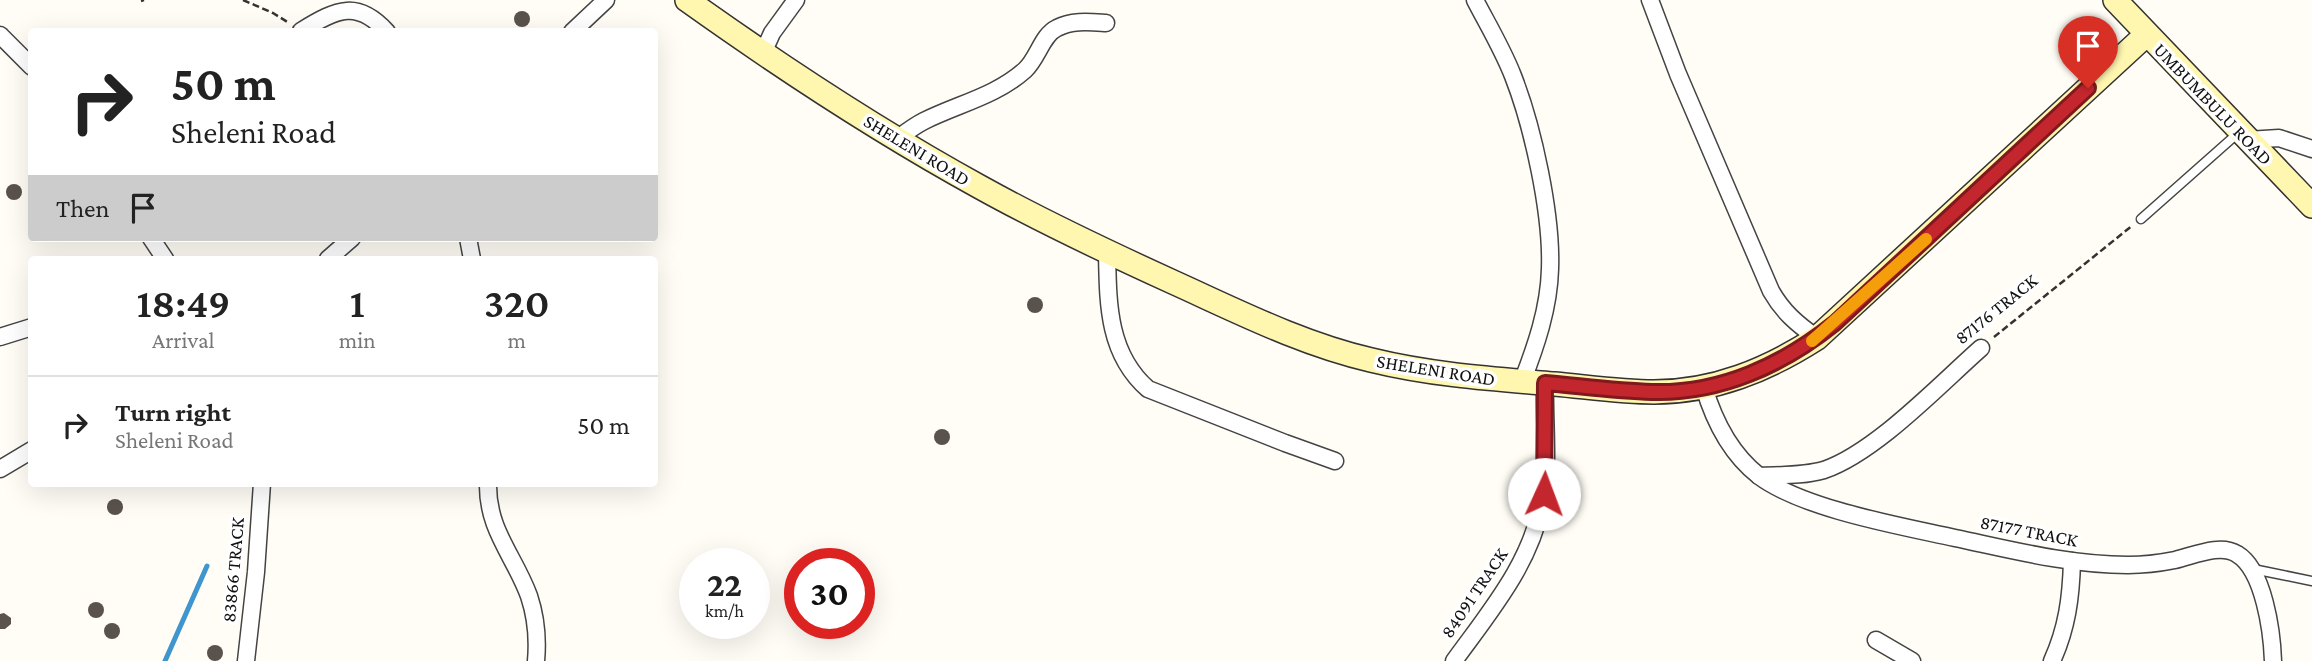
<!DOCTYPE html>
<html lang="en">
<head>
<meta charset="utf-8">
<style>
	body { margin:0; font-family:"Crimson Pro",serif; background:#f6f6f6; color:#222; height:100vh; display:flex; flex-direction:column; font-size:26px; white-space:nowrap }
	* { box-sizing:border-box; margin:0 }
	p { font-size:23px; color:#767676 }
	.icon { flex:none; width:38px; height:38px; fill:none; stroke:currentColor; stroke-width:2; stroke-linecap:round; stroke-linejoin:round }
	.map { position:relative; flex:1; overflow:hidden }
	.sheet { position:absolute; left:28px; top:256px; width:630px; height:231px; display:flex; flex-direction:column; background:#fff; border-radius:7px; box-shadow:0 7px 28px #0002 }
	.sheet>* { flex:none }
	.top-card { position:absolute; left:28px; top:28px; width:630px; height:214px; border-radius:7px; box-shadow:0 7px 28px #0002; background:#fff; color:#222; overflow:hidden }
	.speed { position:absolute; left:679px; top:548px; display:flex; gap:14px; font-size:35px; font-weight:700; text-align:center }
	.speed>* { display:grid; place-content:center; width:91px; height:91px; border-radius:50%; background:#fff; box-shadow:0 7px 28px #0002; line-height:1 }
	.speed small { font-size:18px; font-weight:400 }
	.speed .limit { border:10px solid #d22; background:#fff; color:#111 }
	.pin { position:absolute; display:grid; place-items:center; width:60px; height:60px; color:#fff; margin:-72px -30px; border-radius:50% 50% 50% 0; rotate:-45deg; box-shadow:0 0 7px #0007 }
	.pin .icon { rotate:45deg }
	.me { position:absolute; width:77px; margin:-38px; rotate:2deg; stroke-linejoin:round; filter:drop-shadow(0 0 5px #0008) }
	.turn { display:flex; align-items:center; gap:24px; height:147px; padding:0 28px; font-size:32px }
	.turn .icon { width:91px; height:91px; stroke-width:2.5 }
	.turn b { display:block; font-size:49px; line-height:60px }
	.then { display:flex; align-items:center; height:66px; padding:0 28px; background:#0003; gap:14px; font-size:26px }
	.eta { display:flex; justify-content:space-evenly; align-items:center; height:119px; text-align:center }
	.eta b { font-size:42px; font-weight:600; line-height:49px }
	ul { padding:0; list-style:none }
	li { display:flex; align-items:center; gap:21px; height:98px; padding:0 28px; border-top:2px solid #e0e0e0 }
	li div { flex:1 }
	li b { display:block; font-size:26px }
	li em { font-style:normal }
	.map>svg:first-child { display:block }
</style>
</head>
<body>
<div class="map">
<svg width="2312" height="661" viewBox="0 0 2312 661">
	<rect width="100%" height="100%" fill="#fffdf5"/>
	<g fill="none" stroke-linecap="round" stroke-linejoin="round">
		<polyline stroke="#3f96cf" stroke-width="5" points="165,661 207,566"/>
	</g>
	<g fill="#5a524d">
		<circle cx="522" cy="19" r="8"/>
		<circle cx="14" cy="192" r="8"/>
		<circle cx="1035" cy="305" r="8"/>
		<circle cx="942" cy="437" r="8"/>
		<circle cx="115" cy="507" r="8"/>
		<circle cx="96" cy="610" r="8"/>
		<polygon points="4,613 11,618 11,624 5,629 0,629 0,614"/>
		<circle cx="112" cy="631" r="8"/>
		<circle cx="215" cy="653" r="8"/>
	</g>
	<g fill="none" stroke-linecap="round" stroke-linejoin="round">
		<defs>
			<g id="lane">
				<polyline points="2141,219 2237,134"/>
				<polyline points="2253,569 2312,581"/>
			</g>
			<g id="street">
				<path d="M 1475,0 C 1488,25 1503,50 1513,76 C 1533,127 1552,214 1550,269 C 1549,308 1536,346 1522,382"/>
				<path d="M 1650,0 L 1678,74 L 1771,291 C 1783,312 1797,324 1817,338"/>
				<path d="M 301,31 C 338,8 358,0 387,32"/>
				<polyline points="572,32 606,0"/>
				<polyline points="0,35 32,67"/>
				<polyline points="763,53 772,33 796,0"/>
				<path d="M 897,139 C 905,133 914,126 924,121 C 958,104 996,96 1025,70 C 1038,58 1042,35 1057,28 C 1072,20 1090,22 1106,23"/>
				<polyline points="2247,140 2279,138 2312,149"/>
				<polyline points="151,238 165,259"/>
				<polyline points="468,238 472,259"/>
				<path d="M 1107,251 C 1108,302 1107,353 1148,389 L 1285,443 L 1335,461"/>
				<polyline points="328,259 352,238"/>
				<polyline points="0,337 32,327"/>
				<path d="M 1704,387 C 1714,421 1731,454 1759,476 C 1803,509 1901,526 1955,538 C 2012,550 2069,565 2128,565 C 2144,565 2160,563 2175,560 C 2193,556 2220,543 2237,554 C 2264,570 2272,632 2273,661"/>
				<polyline points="0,469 32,450"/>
				<path d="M 1759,476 C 1781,475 1803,476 1824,470 C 1876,452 1939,385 1981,348"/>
				<path d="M 488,483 C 487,530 514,555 529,596 C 536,617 538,639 536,661"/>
				<polyline points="1876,640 1912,661"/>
				<polyline points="246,661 256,572 262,483"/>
				<path d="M 1454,661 C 1491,610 1533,561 1543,497 C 1549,460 1544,420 1545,383"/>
				<path d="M 2052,661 C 2067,628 2071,598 2072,561"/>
			</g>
			<g id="secondary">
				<path d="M 687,0 C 781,67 878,131 980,187 C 1043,222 1109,253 1175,283 C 1239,312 1302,344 1371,360 C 1432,375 1493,379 1555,384 C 1588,387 1622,392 1654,392 C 1714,392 1767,370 1817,338 L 2147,34"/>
				<polyline points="2115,0 2312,206"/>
			</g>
		</defs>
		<use href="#lane" stroke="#444" stroke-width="11"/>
		<use href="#street" stroke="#444" stroke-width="19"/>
		<use href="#secondary" stroke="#333" stroke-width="26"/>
		<g stroke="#333" stroke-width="2.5" stroke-dasharray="7 3.5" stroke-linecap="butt">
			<polyline points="243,0 273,13 289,23"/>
			<polyline points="141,1 144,0"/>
			<polyline points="1994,337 2133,225"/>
		</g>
		<use href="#lane" stroke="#fff" stroke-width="8"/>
		<use href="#street" stroke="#fff" stroke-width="16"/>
		<use href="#secondary" stroke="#fff6b0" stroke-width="23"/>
	</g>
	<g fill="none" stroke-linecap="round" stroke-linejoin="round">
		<defs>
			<path id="route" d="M 1544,494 L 1545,383 C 1580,386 1617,391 1652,392 C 1720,394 1783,365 1835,323 L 2088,88"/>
		</defs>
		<use href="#route" stroke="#7f191e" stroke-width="18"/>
		<use href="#route" stroke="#c4262e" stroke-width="12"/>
		<polyline stroke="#f59e0b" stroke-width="12" points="1812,341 1926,239"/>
	</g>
	<g text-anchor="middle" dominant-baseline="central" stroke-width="7" stroke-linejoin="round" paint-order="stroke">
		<g font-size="19" fill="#111" stroke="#fff">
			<text transform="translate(2213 104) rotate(46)">UMBUMBULU ROAD</text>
			<text transform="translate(917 150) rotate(31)">SHELENI ROAD</text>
			<text transform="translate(1996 309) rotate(-39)">87176 TRACK</text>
			<text transform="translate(1436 370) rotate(9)">SHELENI ROAD</text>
			<text transform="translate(2029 531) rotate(11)">87177 TRACK</text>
			<text transform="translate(233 570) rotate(-85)">83866 TRACK</text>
			<text transform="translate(1474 593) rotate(-56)">84091 TRACK</text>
		</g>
	</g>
</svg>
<div class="speed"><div>22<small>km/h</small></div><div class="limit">30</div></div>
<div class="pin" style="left:2088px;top:88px;background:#d93025"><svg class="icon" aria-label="arrive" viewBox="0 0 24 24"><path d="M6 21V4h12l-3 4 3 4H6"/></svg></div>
<svg class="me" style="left:1544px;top:494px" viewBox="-20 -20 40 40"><circle r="19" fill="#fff"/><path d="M0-13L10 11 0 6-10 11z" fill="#c4262e"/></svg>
<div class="top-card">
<div class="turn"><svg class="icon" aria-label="right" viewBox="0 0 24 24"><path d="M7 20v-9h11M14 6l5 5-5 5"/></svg><div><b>50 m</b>Sheleni Road</div></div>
<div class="then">Then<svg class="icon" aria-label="arrive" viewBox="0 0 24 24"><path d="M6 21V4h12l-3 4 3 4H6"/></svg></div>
</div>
<section class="sheet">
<div class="eta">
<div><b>18:49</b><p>Arrival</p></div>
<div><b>1</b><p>min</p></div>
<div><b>320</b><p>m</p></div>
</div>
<ul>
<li><svg class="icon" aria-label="right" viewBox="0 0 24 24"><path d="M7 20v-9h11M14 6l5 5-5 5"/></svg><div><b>Turn right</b><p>Sheleni Road</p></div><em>50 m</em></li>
</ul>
</section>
</div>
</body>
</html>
